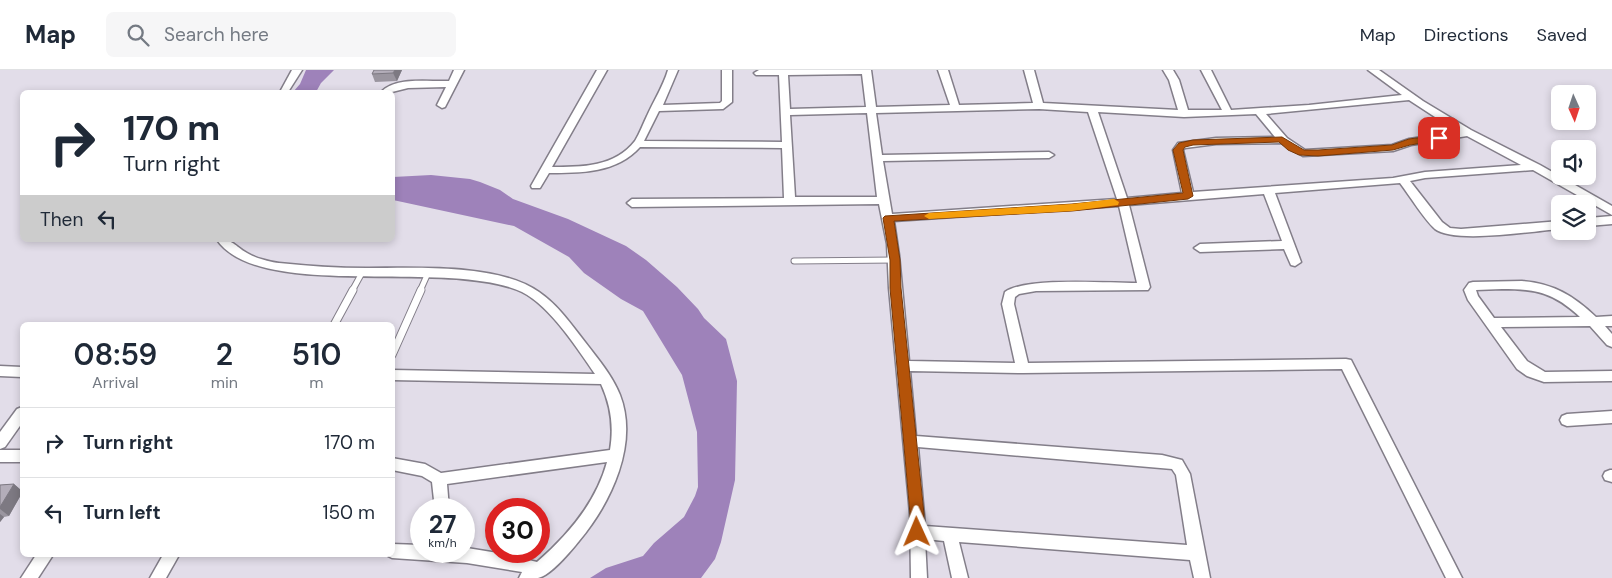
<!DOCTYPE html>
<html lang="en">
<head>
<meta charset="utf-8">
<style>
	body { margin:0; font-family:"DM Sans",sans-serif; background:#f6f6f7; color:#1f2937; height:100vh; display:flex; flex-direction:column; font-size:19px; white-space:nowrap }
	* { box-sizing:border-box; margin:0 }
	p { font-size:16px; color:#747a83 }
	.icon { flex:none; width:28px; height:28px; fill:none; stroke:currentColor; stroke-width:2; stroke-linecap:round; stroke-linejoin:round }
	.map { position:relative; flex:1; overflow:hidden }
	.details { position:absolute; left:20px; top:252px; width:375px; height:235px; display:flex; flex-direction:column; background:#fff; border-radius:8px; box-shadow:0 2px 8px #0003 }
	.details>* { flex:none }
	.guide { position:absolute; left:20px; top:20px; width:375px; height:152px; border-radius:8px; box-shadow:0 2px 8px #0003; background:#fff; color:#1f2937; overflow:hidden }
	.needle { width:32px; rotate:177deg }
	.buttons { position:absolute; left:1551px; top:15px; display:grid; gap:10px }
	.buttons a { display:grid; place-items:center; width:45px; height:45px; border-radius:8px; background:#fff; box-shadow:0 2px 8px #0003; font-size:25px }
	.speed { position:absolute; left:410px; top:428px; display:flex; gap:10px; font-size:25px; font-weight:700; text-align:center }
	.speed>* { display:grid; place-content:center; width:65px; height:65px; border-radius:50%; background:#fff; box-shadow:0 2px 8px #0003; line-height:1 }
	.speed small { font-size:12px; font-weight:400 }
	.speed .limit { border:8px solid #d22; background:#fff; color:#111 }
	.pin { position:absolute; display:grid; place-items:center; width:42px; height:42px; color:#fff; margin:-21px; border-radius:10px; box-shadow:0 2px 8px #0006 }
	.me { position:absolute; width:55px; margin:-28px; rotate:359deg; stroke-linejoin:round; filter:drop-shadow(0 0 4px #0008) }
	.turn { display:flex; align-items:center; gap:18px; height:105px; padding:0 20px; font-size:22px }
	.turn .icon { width:65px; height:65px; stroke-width:2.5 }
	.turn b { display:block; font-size:35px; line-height:42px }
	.then { display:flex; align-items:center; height:48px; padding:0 20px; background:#0003; gap:10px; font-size:19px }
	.eta { display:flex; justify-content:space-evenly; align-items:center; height:85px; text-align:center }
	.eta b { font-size:30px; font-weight:600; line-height:35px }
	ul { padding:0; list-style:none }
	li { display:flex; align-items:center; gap:15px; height:70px; padding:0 20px; border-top:1px solid #e0e1e3 }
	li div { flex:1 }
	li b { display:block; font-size:19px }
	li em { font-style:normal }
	header { display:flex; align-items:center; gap:30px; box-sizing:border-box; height:70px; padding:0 25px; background:#fff; border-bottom:1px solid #e0e1e3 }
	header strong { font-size:24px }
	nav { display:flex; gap:28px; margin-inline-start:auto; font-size:18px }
	.search { width:350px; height:45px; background:#f6f6f7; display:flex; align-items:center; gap:12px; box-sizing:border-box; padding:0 18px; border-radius:8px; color:#747a83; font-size:19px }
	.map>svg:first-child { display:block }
</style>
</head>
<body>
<header>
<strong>Map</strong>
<div class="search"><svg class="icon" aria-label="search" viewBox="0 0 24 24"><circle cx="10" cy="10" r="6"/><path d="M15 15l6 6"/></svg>Search here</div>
<nav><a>Map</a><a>Directions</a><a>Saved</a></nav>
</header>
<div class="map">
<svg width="1612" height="508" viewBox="0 0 1612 508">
	<rect width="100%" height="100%" fill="#e2dde9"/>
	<g fill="#9e82ba">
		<polygon points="306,0 334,0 321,13 316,22 293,22 300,14"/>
		<polygon points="431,105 470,109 480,112 500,120 513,129 568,149 626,176 646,190 677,217 698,239 704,248 726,269 737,311 735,410 721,472 715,489 701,508 590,508 606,498 643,486 654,473 684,447 695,426 698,417 697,362 682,305 643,241 621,229 584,203 569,187 514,156 393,130 393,107"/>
	</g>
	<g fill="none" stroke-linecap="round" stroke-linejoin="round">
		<defs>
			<g id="service-far1">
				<polyline points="794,191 895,190"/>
				<polyline points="352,221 363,201"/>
				<polyline points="420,221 428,203"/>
			</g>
			<g id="service">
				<polyline points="334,255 353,220"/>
				<polyline points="392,285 421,220"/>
			</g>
			<g id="minor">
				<polygon points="292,0 302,0 288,22 280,22"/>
				<path d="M 454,0 L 464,0 L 445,37 L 442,38 L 437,35 L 446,17 L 408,18 L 392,22 L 381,22 C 396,6 429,12 449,11 Z"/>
				<path d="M 597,0 L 607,0 L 552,97 C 582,97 615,97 635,71 C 640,63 643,54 647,46 C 654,30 663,17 668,0 L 678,0 L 663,35 L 720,33 L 722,31 L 722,0 L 732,0 L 732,32 L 723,39 L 659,41 L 644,71 L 782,72 L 779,5 L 756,5 L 754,3 L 759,0 L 871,0 L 876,37 L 950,35 L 938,0 L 948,0 L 959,35 L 1033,33 L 1024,0 L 1034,0 L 1043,33 L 1178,40 L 1169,10 L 1163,0 L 1173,0 L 1179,10 L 1188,40 L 1222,40 L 1201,0 L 1211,0 L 1231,40 L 1309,35 L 1402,25 L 1368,0 L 1379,0 L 1423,31 L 1471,60 L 1540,95 L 1612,136 L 1612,145 L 1533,100 L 1425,108 L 1410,111 L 1442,152 L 1450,158 L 1461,159 L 1560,151 L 1560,159 C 1533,161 1454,174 1435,159 C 1423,148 1410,126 1400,113 L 1275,123 L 1301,192 L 1295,196 L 1291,195 L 1284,179 L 1200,182 L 1194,178 L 1200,174 L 1282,171 L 1264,124 L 1129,135 L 1150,217 L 1148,220 L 1036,221 L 1019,224 L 1015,227 L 1014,234 L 1028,293 L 1346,289 L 1351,290 L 1462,508 L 1446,508 L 1342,299 L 1023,303 L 910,301 L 916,366 L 1162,385 L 1182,390 L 1190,404 L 1210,508 L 1194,508 L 1190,490 L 959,472 L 968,508 L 952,508 L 944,471 L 925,469 L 927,508 L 911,508 L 910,444 L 889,218 L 887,174 L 879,134 L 632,137 L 627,133 L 632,129 L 784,128 L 782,78 L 640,77 C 617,103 581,103 549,103 L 540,118 L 532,118 L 531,116 ZM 862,4 L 866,37 L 790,39 L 788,5 ZM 1409,30 L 1458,62 L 1409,69 L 1392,75 L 1305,80 L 1287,68 L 1266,44 ZM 1039,39 L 1088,42 L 1117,129 L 892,144 L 883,91 L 1049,88 L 1054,85 L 1049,82 L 882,85 L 876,43 ZM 1098,42 L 1184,47 L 1256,44 L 1275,67 L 1216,68 L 1178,73 L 1173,80 L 1182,123 L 1127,128 ZM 867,43 L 877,127 L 795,127 L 790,45 ZM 1467,66 L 1521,95 L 1425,102 L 1393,108 L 1193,122 L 1183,80 L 1185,78 L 1216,74 L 1281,73 L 1303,86 L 1393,81 L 1411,75 ZM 1119,136 L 1137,213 C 1107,213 1026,207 1005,222 L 1002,234 L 1015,293 L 909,291 L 899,185 L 894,151 ZM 918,377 L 1172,399 L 1176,405 L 1187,475 L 925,456 Z"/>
				<polygon points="1612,146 1612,154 1588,156 1588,148"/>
				<path d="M 217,170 C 235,170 233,175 247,183 C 255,188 270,192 279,193 C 308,196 337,198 366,198 C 415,198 498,193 539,222 C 558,235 571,254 585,272 C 598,289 612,305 620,325 C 639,374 611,433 579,471 C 571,481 550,506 538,508 C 532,508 525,508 519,508 L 522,502 L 467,493 L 392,488 L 386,485 L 392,485 L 392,474 L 421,475 L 421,481 L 464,481 L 464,478 L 467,478 L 504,484 L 537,492 C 568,465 596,433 607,392 L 447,414 L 449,439 L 435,439 L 432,412 L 422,406 L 392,400 L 392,388 L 425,394 L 441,403 L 610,380 C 614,356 611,336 601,314 L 392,310 L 392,300 L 595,304 C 577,278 550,236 522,222 C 450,188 260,232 217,170 Z"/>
				<path d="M 1522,211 C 1553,213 1574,226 1596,247 L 1612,246 L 1612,256 L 1605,256 L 1612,264 L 1612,277 L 1607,275 L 1590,256 L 1501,257 L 1527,291 L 1545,302 L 1612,301 L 1612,311 L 1544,312 L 1527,306 L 1517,299 L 1468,230 L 1464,220 L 1469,213 L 1473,212 ZM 1502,219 C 1537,219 1554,223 1580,247 L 1494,248 L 1478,226 L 1476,220 Z"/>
				<polygon points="0,296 22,297 22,307 0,306"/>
				<polygon points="22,337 22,353 5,377 0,379 0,362 17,339"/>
				<polygon points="1612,341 1612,353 1567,356 1562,354 1560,350 1562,346 1567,344"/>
				<rect x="0" y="380" width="22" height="12"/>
				<polygon points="1610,400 1612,400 1612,412 1605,410 1603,406 1605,402"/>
				<polygon points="36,485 53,485 38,508 21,508"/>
				<polygon points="163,485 179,485 166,508 150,508"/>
			</g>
		</defs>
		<use href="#service-far1" stroke="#837e89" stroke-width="7"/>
		<use href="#service" stroke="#837e89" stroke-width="9"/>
		<use href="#minor" stroke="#837e89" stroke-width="3"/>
		<use href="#service-far1" stroke="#fff" stroke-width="5"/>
		<use href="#service" stroke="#fff" stroke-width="7"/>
		<use href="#minor" fill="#fff" fill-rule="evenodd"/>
	</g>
	<g fill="#9a959f">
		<polygon points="374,0 402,0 397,11 375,12 372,4"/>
		<polygon points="14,414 22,421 22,423 9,446 4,447 0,452 0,415"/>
	</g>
	<g fill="#7d7982">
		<polygon points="395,0 402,0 397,11 393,3"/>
		<polygon points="14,414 22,421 22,423 9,446 0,439 0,437"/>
		<polygon points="0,444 4,447 0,452"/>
	</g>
	<g fill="#b3adb9" stroke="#7d7982">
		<polygon points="374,0 395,0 393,3 372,4"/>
		<polygon points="14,414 0,437 0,415"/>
	</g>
	<polygon fill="#b45309" stroke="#753606" points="1439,65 1442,66 1442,70 1410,75 1393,80 1318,86 1299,85 1288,80 1279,72 1193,75 1185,77 1183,80 1193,126 1188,129 1072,141 894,151 900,190 901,218 924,444 924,462 922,466 917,468 912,466 910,462 910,444 890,218 890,190 883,148 885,146 1072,134 1183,123 1173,80 1179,73 1193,70 1282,67 1304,80 1318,80 1392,75 1409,69"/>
	<polygon fill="#f59e0b" points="1114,129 1119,132 1118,135 1072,141 929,149 924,146 929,143 1072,134"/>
</svg>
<div class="buttons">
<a><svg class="needle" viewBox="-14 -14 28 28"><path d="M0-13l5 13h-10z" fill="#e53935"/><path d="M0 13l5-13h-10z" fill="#747a83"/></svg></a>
<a><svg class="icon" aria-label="sound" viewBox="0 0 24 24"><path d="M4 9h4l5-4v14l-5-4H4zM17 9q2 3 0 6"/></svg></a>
<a><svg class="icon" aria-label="layers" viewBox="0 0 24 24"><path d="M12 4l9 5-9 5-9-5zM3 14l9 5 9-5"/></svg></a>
</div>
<div class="speed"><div>27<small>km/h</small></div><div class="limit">30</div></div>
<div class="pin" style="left:1439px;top:68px;background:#d93025"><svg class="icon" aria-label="arrive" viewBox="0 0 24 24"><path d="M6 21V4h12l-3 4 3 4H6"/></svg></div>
<svg class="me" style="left:917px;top:462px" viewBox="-20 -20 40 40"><path d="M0-17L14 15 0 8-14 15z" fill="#b45309" stroke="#fff" stroke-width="4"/></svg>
<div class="guide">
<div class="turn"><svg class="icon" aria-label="right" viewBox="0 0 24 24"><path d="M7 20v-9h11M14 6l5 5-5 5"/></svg><div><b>170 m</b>Turn right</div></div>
<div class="then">Then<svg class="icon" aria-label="left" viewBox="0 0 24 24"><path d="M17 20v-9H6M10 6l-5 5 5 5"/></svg></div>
</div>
<section class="details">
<div class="eta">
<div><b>08:59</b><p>Arrival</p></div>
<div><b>2</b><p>min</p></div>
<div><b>510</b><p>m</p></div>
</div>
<ul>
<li><svg class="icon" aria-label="right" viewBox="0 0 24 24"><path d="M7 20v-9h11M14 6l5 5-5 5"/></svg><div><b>Turn right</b></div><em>170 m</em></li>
<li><svg class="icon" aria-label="left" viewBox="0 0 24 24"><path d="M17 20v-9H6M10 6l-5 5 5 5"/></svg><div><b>Turn left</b></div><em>150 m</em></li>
</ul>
</section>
</div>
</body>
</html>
